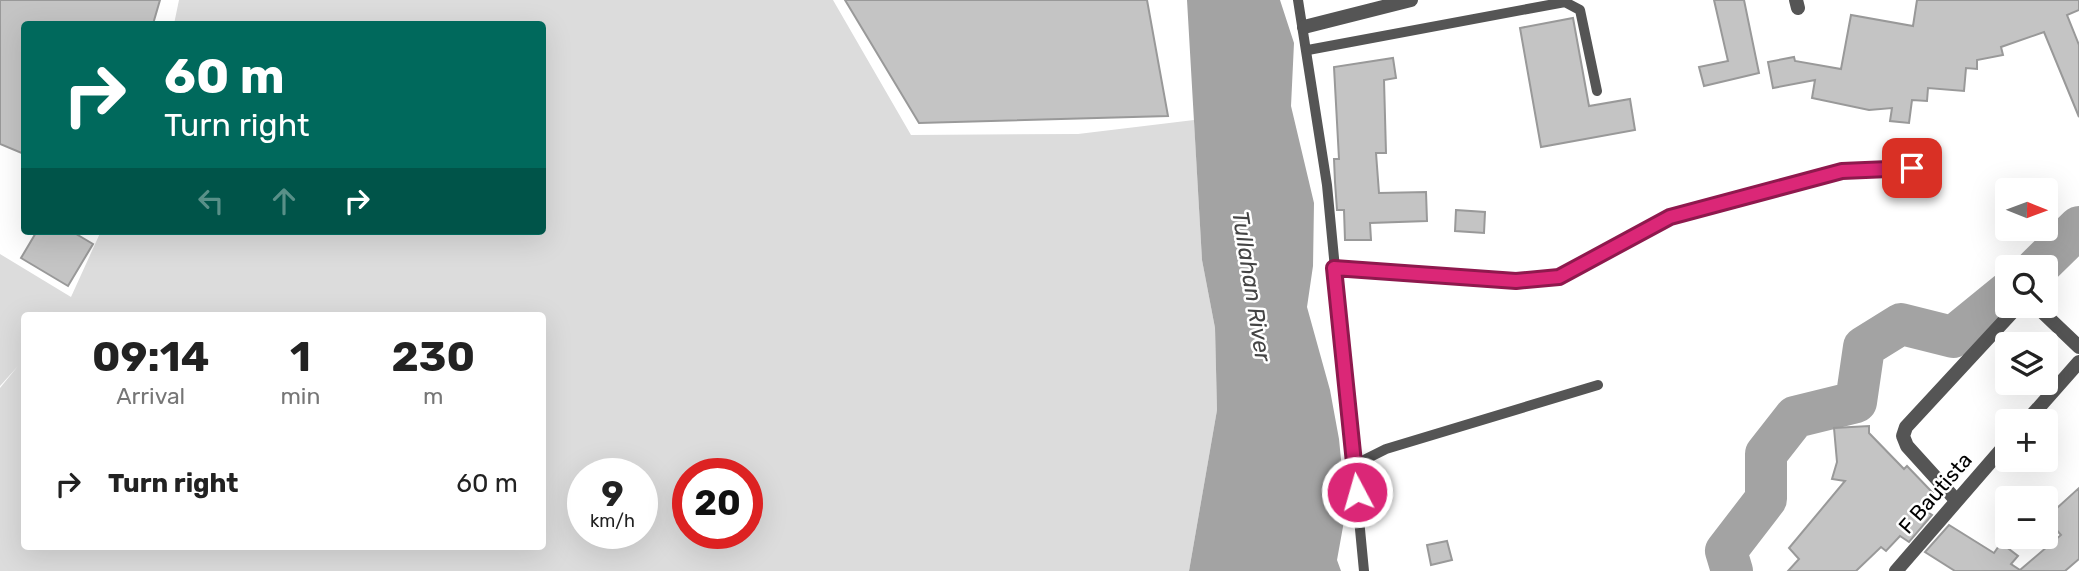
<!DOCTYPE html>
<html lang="en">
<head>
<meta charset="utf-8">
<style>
	body { margin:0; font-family:Rubik,sans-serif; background:#f2f2f2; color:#222; height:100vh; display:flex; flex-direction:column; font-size:26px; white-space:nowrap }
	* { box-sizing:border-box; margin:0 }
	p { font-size:23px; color:#767676 }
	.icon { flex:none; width:38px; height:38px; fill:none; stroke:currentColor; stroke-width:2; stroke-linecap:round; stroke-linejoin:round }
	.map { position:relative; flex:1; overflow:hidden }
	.side { position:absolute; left:21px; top:312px; width:525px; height:238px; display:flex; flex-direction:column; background:#fff; border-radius:7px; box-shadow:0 7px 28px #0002 }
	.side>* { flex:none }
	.hud { position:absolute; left:21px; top:21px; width:525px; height:214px; border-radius:7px; box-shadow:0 7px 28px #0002; background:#00695c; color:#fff; overflow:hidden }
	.needle { width:46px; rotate:91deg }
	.controls { position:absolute; left:1995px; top:178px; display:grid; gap:14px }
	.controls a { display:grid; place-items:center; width:63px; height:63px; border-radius:7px; background:#fff; box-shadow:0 7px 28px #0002; font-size:35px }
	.speed { position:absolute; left:567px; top:458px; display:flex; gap:14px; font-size:35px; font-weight:700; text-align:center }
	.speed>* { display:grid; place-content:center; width:91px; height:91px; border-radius:50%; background:#fff; box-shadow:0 7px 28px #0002; line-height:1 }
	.speed small { font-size:18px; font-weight:400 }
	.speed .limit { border:10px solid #d22; background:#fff; color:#111 }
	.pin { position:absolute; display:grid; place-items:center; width:60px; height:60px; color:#fff; margin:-30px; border-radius:14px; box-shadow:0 4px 10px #0006 }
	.me { position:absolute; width:77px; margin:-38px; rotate:354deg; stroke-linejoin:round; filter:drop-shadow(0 0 5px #0008) }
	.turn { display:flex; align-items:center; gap:24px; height:147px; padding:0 28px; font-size:32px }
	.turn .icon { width:91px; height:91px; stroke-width:2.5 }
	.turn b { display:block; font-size:49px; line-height:60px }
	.lanes { display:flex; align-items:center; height:66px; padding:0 28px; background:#0003; justify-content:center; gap:35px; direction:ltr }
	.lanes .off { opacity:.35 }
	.eta { display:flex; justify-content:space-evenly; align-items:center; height:119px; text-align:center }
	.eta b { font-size:42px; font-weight:700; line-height:49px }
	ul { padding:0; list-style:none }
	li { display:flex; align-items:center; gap:21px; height:105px; padding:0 28px }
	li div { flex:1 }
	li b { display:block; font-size:26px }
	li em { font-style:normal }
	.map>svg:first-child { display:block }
</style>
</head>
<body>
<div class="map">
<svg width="2079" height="571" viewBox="0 0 2079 571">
	<rect width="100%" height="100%" fill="#fff"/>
	<path fill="#dcdcdc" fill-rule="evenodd" d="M 179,0 L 833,0 L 911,135 L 1078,134 L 1194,120 L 1202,260 L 1215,328 L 1217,410 L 1189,571 L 0,571 L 0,388 L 18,366 L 0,386 L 0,254 L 71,297 L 101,231 L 542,231 L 542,24 L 174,24 ZM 24,315 L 542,315 L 542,546 L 24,546 ZM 583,474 L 642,474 L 642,534 L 583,534 ZM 688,474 L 747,474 L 747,534 L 688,534 Z"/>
	<polygon fill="#a3a3a3" points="1187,0 1280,0 1294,43 1291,106 1314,203 1313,266 1307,307 1330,390 1339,439 1346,510 1337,560 1341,571 1189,571 1217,410 1215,328 1202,260"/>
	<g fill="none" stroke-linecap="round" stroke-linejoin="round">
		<g stroke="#a3a3a3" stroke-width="42">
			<polyline points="2037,268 2079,227"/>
			<polyline points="1732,571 1726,551 1766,499 1766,454 1795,417 1856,402 1864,347 1901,324 1953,337 2007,293"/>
		</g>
	</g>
	<g fill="#c4c4c4" stroke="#999" stroke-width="2">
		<polygon points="0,0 160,0 153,24 24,24 24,154 0,144"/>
		<polygon points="845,0 1147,0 1168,116 919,123"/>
		<polygon points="1714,0 1744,0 1759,73 1704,86 1699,67 1728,61"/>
		<polygon points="1917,0 2079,0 2079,10 2067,15 2079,45 2079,117 2044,32 2001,47 2003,55 1977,60 1977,69 1966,68 1964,91 1928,88 1927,101 1912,100 1909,123 1890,121 1892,108 1869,110 1812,98 1815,80 1773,88 1768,62 1794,57 1795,61 1841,69 1851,15 1913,26"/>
		<polygon points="1573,18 1589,106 1630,99 1635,130 1541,147 1520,28"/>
		<polygon points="1393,58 1396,78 1384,80 1386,153 1376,153 1379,193 1426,192 1427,221 1370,223 1371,240 1345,240 1344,210 1337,210 1335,182 1334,159 1339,159 1334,67"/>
		<polygon points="1456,210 1485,212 1484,233 1455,231"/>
		<polygon points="37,231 71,231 93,244 68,286 21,258"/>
		<polygon points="1869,426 1869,433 1904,469 1907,466 1933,493 1920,507 1932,515 1909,542 1900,536 1886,551 1881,547 1856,571 1788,571 1799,559 1789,548 1845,481 1832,479 1837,462 1834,428"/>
		<polygon points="2079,488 2079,559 2065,571 1955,571 1925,552 1949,525 1994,553 2001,543 2018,556 2011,564 2020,570 2061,535 2046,518"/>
		<polygon points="1447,541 1452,560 1431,565 1427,545"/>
	</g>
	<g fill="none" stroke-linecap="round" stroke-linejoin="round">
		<g stroke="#555" stroke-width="10">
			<polyline points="1298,0 1327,185 1364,571"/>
			<polyline points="1308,50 1565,2 1580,10 1597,91"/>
			<polyline points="1334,268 1516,280 1559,277 1670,217 1842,171 1935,167"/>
			<polyline points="1354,465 1386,449 1598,385"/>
		</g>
		<g stroke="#555" stroke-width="14">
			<polyline points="1796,0 1798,8"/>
			<polyline points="1304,27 1411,0"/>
			<polyline points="2036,306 2079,347"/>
			<polyline points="2026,422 2079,362"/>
			<polyline points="1955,499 1907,446 1903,436 1906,427 2018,306"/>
			<polyline points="1896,571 2007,443"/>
		</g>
	</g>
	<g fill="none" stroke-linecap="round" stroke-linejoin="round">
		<defs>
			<polyline id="route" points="1357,492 1334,268 1516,281 1559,277 1670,217 1842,171 1912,168"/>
		</defs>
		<use href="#route" stroke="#8e194d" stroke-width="18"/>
		<use href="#route" stroke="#db2777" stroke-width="12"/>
	</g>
	<g text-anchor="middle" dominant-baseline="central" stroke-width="5" stroke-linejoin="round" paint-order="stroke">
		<g font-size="21" fill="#000" stroke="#fff">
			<text transform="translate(1935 493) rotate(-49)">F Bautista</text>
		</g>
		<g font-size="23" font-style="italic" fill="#444" stroke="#fff">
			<text transform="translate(1252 286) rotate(81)">Tullahan River</text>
		</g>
	</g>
</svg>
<div class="controls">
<a><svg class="needle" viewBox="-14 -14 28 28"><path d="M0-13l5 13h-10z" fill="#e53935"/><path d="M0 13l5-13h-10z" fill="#767676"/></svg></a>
<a><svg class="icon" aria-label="search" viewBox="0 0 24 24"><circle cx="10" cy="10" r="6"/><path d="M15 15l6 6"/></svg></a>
<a><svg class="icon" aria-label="layers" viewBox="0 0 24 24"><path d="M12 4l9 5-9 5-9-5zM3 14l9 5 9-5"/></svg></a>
<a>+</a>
<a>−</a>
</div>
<div class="speed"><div>9<small>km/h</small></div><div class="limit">20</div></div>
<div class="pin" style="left:1912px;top:168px;background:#d93025"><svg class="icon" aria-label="arrive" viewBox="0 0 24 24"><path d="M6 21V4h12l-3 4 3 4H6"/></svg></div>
<svg class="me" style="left:1357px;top:492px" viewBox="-20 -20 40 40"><circle r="17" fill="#db2777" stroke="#fff" stroke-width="3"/><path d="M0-11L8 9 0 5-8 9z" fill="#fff"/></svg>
<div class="hud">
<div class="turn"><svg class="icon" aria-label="right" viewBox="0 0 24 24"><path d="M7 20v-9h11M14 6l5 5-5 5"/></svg><div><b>60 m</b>Turn right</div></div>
<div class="lanes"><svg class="icon off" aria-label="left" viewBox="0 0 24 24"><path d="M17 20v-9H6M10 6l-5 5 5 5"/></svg><svg class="icon off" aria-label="ahead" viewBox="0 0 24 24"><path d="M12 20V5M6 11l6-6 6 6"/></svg><svg class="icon" aria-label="right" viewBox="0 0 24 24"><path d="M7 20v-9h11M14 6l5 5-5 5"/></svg></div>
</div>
<section class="side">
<div class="eta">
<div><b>09:14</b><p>Arrival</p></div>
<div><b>1</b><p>min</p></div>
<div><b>230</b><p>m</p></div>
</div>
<ul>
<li><svg class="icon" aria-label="right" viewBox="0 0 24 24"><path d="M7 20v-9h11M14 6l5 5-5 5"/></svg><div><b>Turn right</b></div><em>60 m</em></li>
</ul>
</section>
</div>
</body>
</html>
